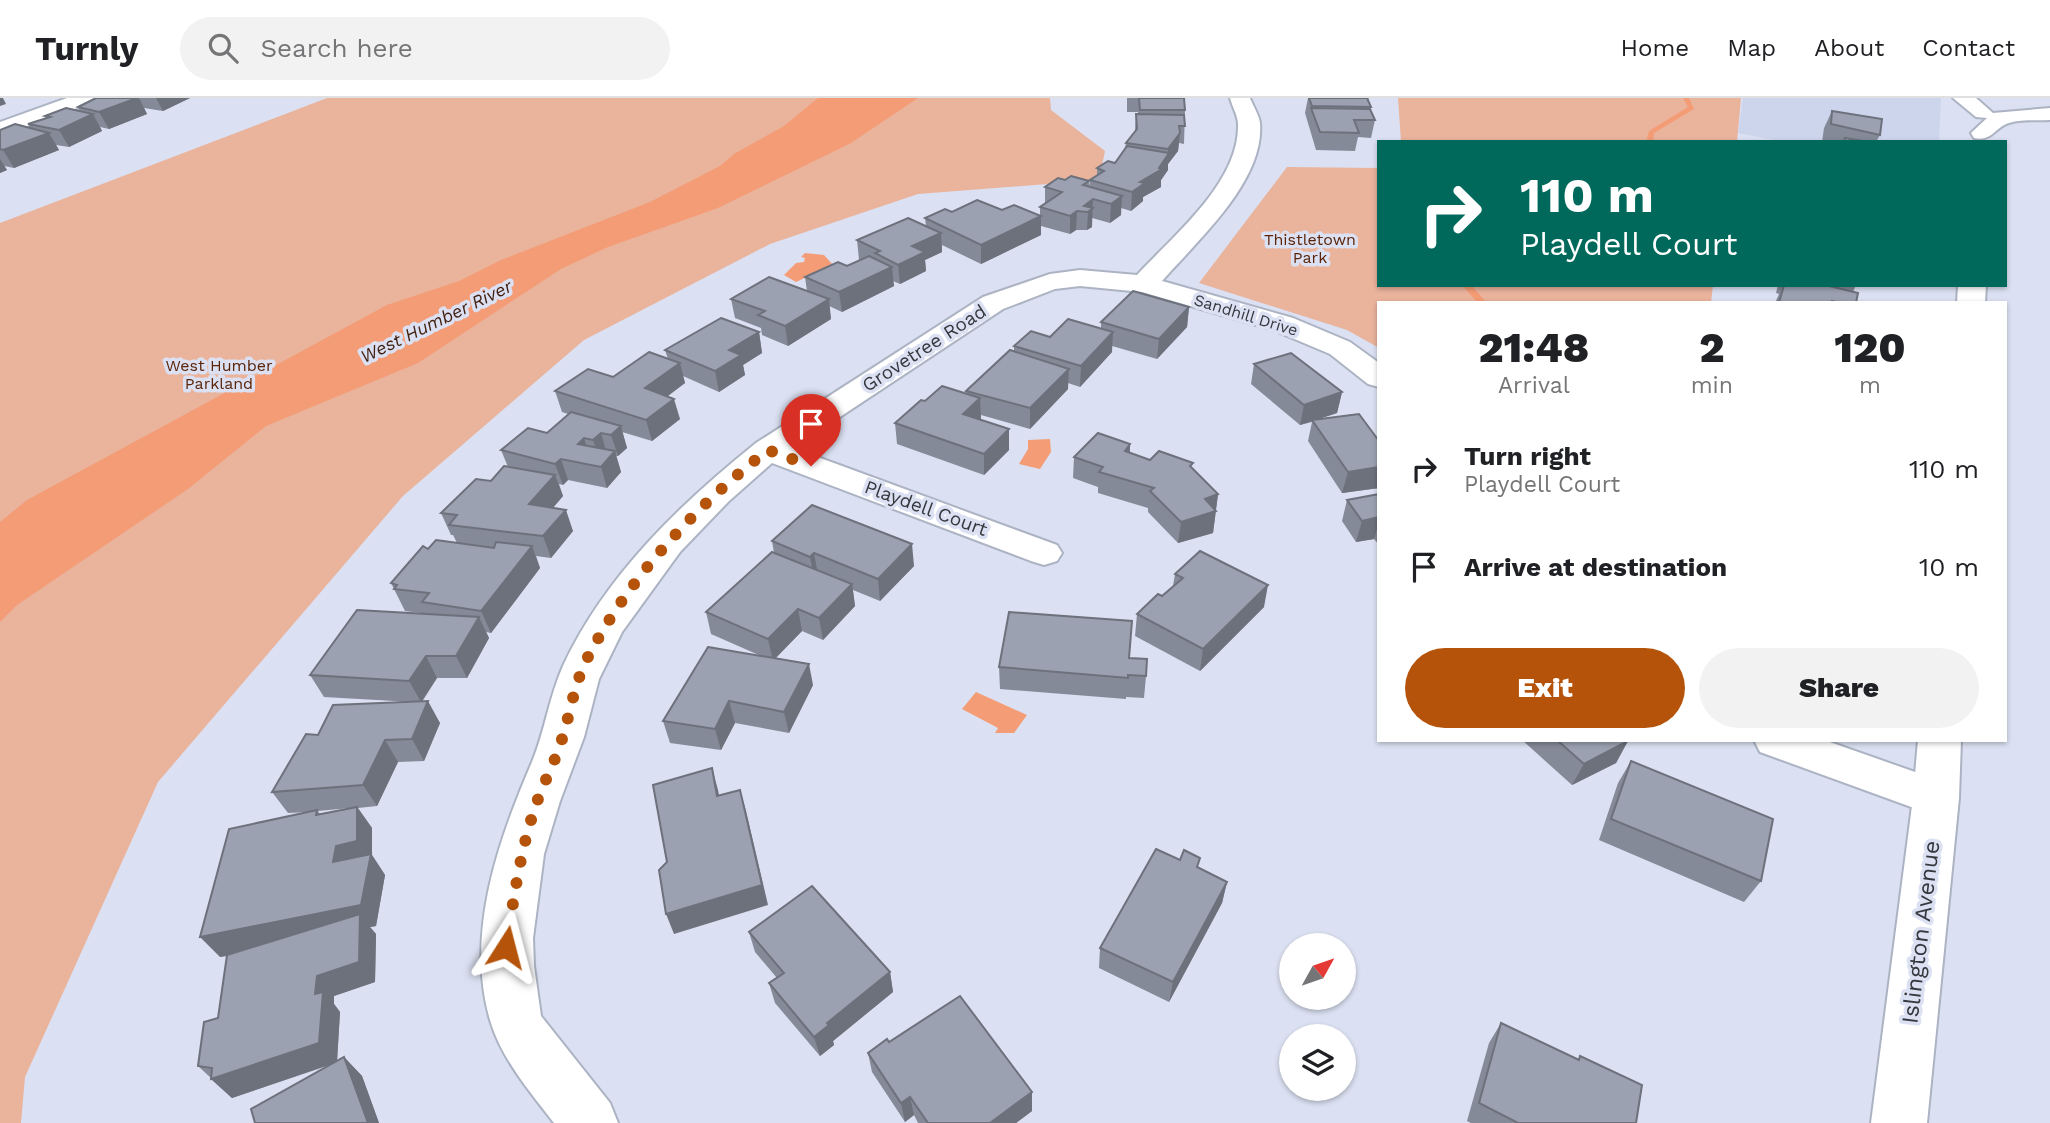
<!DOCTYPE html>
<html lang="en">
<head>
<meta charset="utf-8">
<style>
	body { margin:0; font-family:"Work Sans",sans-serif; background:#f2f2f2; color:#202124; height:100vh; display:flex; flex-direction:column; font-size:26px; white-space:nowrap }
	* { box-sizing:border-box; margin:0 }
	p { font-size:23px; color:#757577 }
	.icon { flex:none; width:38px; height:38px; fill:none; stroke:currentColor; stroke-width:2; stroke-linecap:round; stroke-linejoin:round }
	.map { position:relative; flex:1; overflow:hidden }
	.sheet { position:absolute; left:1377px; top:203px; width:630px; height:441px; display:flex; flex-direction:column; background:#fff; border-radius:0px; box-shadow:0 2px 5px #0004 }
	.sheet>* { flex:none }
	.banner { position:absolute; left:1377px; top:42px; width:630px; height:147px; border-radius:0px; box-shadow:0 2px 5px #0004; background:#00695c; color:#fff; overflow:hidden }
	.needle { width:46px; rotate:50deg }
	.fabs { position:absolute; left:1279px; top:835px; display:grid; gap:14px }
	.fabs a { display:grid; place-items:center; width:77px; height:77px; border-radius:50%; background:#fff; box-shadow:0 2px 5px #0004; font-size:35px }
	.pin { position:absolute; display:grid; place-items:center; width:60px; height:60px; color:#fff; margin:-72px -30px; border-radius:50% 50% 50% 0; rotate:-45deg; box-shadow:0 0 7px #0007 }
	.pin .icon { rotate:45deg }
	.me { position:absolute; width:77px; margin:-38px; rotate:9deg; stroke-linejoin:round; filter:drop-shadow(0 0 5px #0008) }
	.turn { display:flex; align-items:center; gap:24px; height:147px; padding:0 28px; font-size:32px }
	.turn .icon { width:91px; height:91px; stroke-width:2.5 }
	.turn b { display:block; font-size:49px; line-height:60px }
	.eta { display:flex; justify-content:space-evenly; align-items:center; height:119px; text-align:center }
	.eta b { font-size:42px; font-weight:800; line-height:49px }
	.button { display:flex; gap:14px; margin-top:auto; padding:14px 28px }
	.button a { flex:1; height:80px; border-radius:42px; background:#b45309; color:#fff; font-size:28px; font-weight:800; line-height:80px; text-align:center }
	.button a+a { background:#f2f2f2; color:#202124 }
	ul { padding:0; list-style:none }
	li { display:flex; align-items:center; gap:21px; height:98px; padding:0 28px }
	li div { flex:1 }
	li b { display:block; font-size:26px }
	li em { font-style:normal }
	header { display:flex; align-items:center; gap:42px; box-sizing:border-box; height:98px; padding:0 35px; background:#fff; border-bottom:2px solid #e0e0e0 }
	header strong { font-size:33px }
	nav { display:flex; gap:38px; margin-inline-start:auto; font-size:24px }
	.search { width:490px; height:63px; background:#f2f2f2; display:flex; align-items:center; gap:18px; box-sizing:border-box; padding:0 24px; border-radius:38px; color:#757577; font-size:26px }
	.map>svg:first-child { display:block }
</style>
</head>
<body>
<header>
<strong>Turnly</strong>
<div class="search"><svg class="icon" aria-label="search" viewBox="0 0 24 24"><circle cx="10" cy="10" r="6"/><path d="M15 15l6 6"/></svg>Search here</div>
<nav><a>Home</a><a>Map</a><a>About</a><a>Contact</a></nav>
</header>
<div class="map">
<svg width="2050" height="1025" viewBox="0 0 2050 1025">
	<rect width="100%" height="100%" fill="#dbe1f2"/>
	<polygon fill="#cdd5ed" points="1743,0 1941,0 1939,44 1786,44 1738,35"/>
	<g fill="#eab39c">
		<polygon points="327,0 1050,0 1051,12 1105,53 1099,82 918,96 770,146 584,242 403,398 158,684 25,979 21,1025 0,1025 0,125"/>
		<polygon points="1398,0 1741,0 1737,44 1401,44"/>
		<polygon points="1287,69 1379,70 1379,187 1713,187 1711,205 1379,205 1379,250 1347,232 1199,185"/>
	</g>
	<g fill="#f49c76">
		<polygon points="818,0 918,0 851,45 718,110 608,149 561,171 418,265 266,328 188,391 17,507 0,524 0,424 27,402 387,207 459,183 501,162 650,104 720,68 734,56 784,28"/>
		<polygon points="805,155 824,157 833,167 796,184 784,177 796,165 804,164 805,160 801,159"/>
		<polygon points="1050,341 1051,354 1040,371 1019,366 1028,351 1028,342"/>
		<polygon points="976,594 1027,617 1014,635 995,635 998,630 962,611"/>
	</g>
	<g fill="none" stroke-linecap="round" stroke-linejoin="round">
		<g fill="#f49c76" fill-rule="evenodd">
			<polygon points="1683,0 1689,0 1694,11 1654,35 1653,44 1646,44 1649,33 1688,9"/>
			<polygon points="1462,187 1471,187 1487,205 1478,205"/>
		</g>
		<defs>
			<g id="minor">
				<polygon points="67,0 97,0 94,4 0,38 0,24"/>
				<path d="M 1230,0 L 1250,0 C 1253,8 1259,17 1260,25 C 1265,83 1197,143 1162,183 L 1293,220 L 1350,244 L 1379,265 L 1379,289 L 1368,286 L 1330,256 L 1273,232 L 1142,194 L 1080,188 L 1055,191 L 1003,211 L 793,350 L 1057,447 L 1062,455 L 1057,463 L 1044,467 L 1031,463 L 772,365 L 728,404 L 680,454 L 622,534 L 599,581 L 584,639 L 560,703 L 544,756 L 533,840 L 534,868 L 541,918 L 610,1005 L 618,1025 L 554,1025 C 530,994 501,960 490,922 C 465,836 498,743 532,664 C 545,633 549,599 563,568 C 605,478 680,406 756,345 L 983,199 L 1050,176 L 1080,172 L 1137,177 C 1173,138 1240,84 1238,26 C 1238,18 1232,8 1230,0 Z"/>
				<polygon points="1754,642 1824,642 1952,687 1959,700 1952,713 1936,718 1760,654"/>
			</g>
			<g id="major">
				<path d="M 1953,0 L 1976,0 L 1993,15 L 2050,10 L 2050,22 C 2037,23 2021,21 2009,25 C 1995,29 1992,44 1974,40 L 1971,35 L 1987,20 L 1976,19 Z"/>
				<polygon points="1958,187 1986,187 1985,205 1957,205"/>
				<polygon points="1918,642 1961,642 1959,700 1927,1025 1871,1025 1913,700"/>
			</g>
		</defs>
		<use href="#minor" stroke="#acb3c3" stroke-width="4"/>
		<use href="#major" stroke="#acb3c3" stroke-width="4"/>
		<use href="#minor" fill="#fff" fill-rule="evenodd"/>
		<use href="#major" fill="#fff" fill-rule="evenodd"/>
	</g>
	<g fill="#858a98" fill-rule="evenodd">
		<polygon points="96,0 190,0 163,13 144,10 147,16 109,31 100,29 102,33 69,49 56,47 59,52 14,70 4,68 7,72 0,75 0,32 30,30 28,26 47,20 45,18 80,13 78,9"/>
		<polygon points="1127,0 1139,0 1185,12 1184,46 1179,45 1178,53 1168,66 1168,72 1161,82 1161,89 1143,99 1143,103 1131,113 1121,110 1121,117 1110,125 1092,120 1092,129 1087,132 1076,132 1070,136 1041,128 1041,137 981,166 942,147 942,154 925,162 926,173 900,186 893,183 894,188 842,214 829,208 831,221 788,248 762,237 761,230 735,220 731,201 807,193 805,179 847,168 859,162 857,142 926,128 925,120 952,114 1002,112 1040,117 1040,109 1045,106 1045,89 1065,82 1089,83 1089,89 1090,82 1097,77 1097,70 1115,65 1125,51 1126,45 1135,33 1136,16 1138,16 1138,14 1127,14"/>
		<polygon points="1308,0 1369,0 1368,2 1371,9 1370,11 1375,22 1371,40 1358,39 1355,53 1316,52 1305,15"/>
		<polygon points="1832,13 1880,37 1876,44 1822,44 1824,30"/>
		<polygon points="1778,187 1856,187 1853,194 1856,205 1775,205 1779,196 1776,195"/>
		<polygon points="1189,209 1187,229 1157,261 1112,248 1112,254 1080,289 1068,285 1068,291 1030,331 981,317 980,322 1009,331 1009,352 984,377 897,346 895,325 925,303 966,296 966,293 1014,254 1014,248 1050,239 1101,231 1101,224"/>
		<path d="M 759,234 L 762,255 L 743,267 L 745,277 L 719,294 L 683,278 L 685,285 L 668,298 L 680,321 L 652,343 L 622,334 L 627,350 L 618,358 L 616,358 L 621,374 L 607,390 L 568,382 L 563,387 L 559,386 L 563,398 L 553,410 L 573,433 L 551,460 L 536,458 L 540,470 L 491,535 L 486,534 L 489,540 L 467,580 L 437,580 L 422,604 L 440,625 L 424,663 L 398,664 L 377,708 L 358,710 L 372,730 L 372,757 L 385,777 L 376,828 L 370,829 L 376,836 L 375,884 L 334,898 L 334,906 L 340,914 L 337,963 L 344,959 L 362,978 L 379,1025 L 255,1025 L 330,967 L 232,1000 L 211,981 L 211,980 L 198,968 L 218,920 L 227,858 L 220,859 L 309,714 L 288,715 L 272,694 L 318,637 L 412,604 L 324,599 L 310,577 L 428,516 L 405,513 L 391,485 L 428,451 L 457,445 L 453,437 L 451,437 L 441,415 L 491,383 L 508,369 L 501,352 L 547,335 L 568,316 L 562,314 L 555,293 L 613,279 L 668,261 L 665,252 ZM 350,710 L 320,716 L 318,713 Z"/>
		<polygon points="1254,266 1342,294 1337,315 1319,321 1379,343 1379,390 1342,395 1308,343 1312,324 1300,327 1251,286"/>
		<polygon points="1130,346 1130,355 1150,362 1192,370 1218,396 1213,435 1178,445 1148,414 1148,410 1098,395 1098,389 1073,380 1074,359"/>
		<polygon points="1379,396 1379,447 1374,441 1356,444 1342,423 1347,402"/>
		<polygon points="772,443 914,468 880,503 853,492 855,508 823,542 802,533 775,560 813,587 789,635 735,625 721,652 670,645 663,623 761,558 711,536 706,514 774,455"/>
		<polygon points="1175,476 1264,509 1200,573 1135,538 1137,516 1162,498 1173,488"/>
		<polygon points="1129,560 1146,578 1144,600 1126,599 1126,601 1000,591 999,569"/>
		<polygon points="1522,642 1628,642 1616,665 1572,687"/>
		<polygon points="1631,663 1761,783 1744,804 1599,742 1618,685"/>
		<polygon points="1198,770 1227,784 1222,805 1169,904 1099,870 1100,850"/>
		<polygon points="749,834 890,874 893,894 833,943 834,947 820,958 775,905 769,885 777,880 755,854"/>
		<polygon points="1501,925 1578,961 1580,958 1636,1025 1471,1025 1467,1023 1489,945"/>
		<polygon points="889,944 1032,994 1032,1013 1016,1025 918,1025 914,1017 905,1024 872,974 868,955"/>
	</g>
	<g fill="#6c717c">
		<polygon points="0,0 3,0 6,6 0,8"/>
		<polygon points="137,0 139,0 147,16 109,31 99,14"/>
		<polygon points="156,0 190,0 163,13"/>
		<polygon points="93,16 102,33 69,49 59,32"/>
		<polygon points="49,35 59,52 14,70 3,52"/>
		<polygon points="1180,35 1178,53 1168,66 1168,72 1161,82 1161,89 1143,99 1143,103 1131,113 1132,94 1140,84 1159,70 1168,57 1168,51"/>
		<polygon points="0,61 7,72 0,75"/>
		<polygon points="1122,98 1121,117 1110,125 1111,106"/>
		<polygon points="1093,101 1092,129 1087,132 1088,114 1084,108"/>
		<polygon points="1077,113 1076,132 1070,136 1070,118"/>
		<polygon points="1041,118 1041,137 981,166 981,147"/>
		<polygon points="941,135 942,154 925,162 926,173 900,186 898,167 912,148"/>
		<polygon points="892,169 894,188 842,214 839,194"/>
		<polygon points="829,201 831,221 788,248 785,228"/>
		<polygon points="1189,209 1187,229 1157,261 1159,241"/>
		<polygon points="759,234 762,255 743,267 745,277 719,294 715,273 729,252"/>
		<polygon points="1113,234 1112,254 1080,289 1081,268"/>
		<polygon points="680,265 685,285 650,311 645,290"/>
		<polygon points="1069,271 1068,291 1030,331 1030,310"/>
		<polygon points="1342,294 1337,315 1300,327 1304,307"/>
		<polygon points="980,300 981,321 964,337 963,316"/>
		<polygon points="674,301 680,321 652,343 646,322"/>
		<polygon points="621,328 627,350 618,358 611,337"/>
		<polygon points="1009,331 1009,352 984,377 984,356"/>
		<polygon points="601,335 607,356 600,363 593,342"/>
		<polygon points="584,340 591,361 585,367 578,346"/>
		<polygon points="1130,346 1129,367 1125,353"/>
		<polygon points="615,353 621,374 607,390 601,369"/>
		<polygon points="561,361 568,382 563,387 555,366"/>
		<polygon points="1379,369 1379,390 1342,395 1348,374"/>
		<polygon points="555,377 563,398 538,427 529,406"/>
		<polygon points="1218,396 1213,435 1178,445 1181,424 1205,401"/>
		<polygon points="566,412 573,433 551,460 543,438"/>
		<polygon points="1379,419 1379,424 1374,441 1356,444 1362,423"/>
		<polygon points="912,446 914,468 880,503 878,481"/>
		<polygon points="532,448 540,470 491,535 481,513"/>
		<polygon points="814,455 818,477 814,480 810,459"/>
		<polygon points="852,486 855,508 823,542 819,520"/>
		<polygon points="1268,487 1264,509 1200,573 1203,551"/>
		<polygon points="798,511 802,533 773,563 768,541"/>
		<polygon points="479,519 489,540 467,580 456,558"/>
		<polygon points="426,558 437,580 421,604 409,583"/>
		<polygon points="809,566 813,587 789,635 784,614"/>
		<polygon points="428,603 440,625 424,663 412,641"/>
		<polygon points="729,603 735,625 721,652 715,631"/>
		<polygon points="385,642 398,664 377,708 363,687"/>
		<polygon points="1628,643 1616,665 1572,687 1584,666"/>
		<polygon points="712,670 718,692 723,719 717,698"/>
		<polygon points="740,692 746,713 768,807 674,836 666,816"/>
		<polygon points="357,709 372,730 372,757 385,777 376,828 370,829 376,836 375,884 334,898 334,906 340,914 337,964 232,1000 211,981 315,896 317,878 360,831 220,859 200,839 333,764 336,748"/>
		<polygon points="1227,784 1222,805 1169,904 1173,884"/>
		<polygon points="890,874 893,894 833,943 834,947 820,958 814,939 827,925"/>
		<polygon points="344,959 362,978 379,1025 368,1025"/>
		<polygon points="1032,994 1032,1013 1016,1025 990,1025"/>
		<polygon points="910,999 914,1017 905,1024 901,1005"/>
	</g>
	<g fill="#9ba1b1" stroke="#6c717c" stroke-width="2">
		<polygon points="96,0 137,0 99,14 78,9"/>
		<polygon points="1139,0 1184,0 1185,12 1140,12"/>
		<polygon points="1309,0 1367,0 1371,9 1312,8"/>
		<polygon points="66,10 93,16 59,32 28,26 50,19 45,18"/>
		<polygon points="1311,10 1370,11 1375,22 1354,22 1359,35 1320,34"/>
		<polygon points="1832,13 1882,21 1880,37 1831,26"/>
		<polygon points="1136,16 1184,17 1185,28 1179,28 1180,35 1168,51 1126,45 1137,31"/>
		<polygon points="15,26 49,35 3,52 0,51 0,32"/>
		<polygon points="1845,40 1868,44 1844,44"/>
		<polygon points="1127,48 1169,55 1159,70 1162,71 1140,84 1145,85 1132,94 1090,82 1104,73 1097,70 1108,63 1115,65"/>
		<polygon points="1071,78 1089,83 1083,87 1122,98 1111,106 1093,101 1084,108 1093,110 1088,114 1077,113 1070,118 1040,109 1062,94 1045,89 1058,80 1065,82"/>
		<polygon points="977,102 1002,112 1014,107 1041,118 981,147 925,120 945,111 952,114"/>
		<polygon points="908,120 941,135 912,148 925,154 898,167 875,155 880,153 857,142"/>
		<polygon points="869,158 892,169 839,194 805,179 838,164 847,168"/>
		<polygon points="769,179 829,201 785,228 758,217 765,213 731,201"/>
		<polygon points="1784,187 1825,187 1858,195 1856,205 1839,205 1832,203 1831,205 1779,205"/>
		<polygon points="1133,193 1189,209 1159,241 1101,224"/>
		<polygon points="721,220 759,234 729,252 741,257 715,273 665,252"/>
		<polygon points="1068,221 1113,234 1081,268 1014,248 1031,233 1050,239"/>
		<polygon points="1010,252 1069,271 1030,310 966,293"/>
		<polygon points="649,254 680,265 645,290 674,301 646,322 555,293 588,271 613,279"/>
		<polygon points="1291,255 1342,294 1304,307 1254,266"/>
		<polygon points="942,288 980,300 963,316 1009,331 984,356 895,325 921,302 925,303"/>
		<polygon points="571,314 621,328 611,337 601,335 593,342 584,340 578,346 615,353 601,369 561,361 555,366 501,352 528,330 547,335"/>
		<polygon points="1359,316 1379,343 1379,369 1348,374 1312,322"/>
		<polygon points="1098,335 1130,346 1125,353 1150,362 1159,353 1193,365 1190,368 1218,396 1205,401 1216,413 1181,424 1150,393 1154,390 1099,374 1103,369 1074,359"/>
		<polygon points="504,368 555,377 529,406 566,412 543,438 449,427 457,417 441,415 476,381 491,383"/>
		<polygon points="1379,396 1379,419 1362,423 1347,402"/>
		<polygon points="812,407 912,446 878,481 814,455 810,459 772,443"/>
		<polygon points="436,442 494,450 496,444 532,448 481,513 422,504 429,495 394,491 397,487 391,485 423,448 428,451"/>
		<polygon points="1200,453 1268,487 1203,551 1137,516 1158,496 1162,498 1183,480 1175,476"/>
		<polygon points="772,454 852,486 819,520 798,511 768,541 706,514"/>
		<polygon points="357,512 479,519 456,558 426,558 409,583 310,577"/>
		<polygon points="1009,514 1132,523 1129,560 1147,561 1146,578 1128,577 1128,580 999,569"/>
		<polygon points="708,549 809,566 784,614 729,603 715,631 663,623"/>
		<polygon points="428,603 412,641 385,642 363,687 272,694 306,636 318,637 333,607"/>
		<polygon points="1557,642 1628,642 1628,643 1584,666"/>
		<polygon points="1631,663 1773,721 1761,783 1611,721"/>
		<polygon points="712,670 717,698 740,692 762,787 666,816 659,772 667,764 653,687"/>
		<polygon points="357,709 357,743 336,748 333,764 371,756 361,807 200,839 229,731 317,712 316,717"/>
		<polygon points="1156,751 1180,762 1184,752 1200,760 1197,769 1227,784 1173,884 1100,850"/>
		<polygon points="812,788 890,874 827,925 829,927 814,939 769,885 784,875 749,834"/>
		<polygon points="360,816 359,864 317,878 315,896 323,894 319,945 211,981 212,970 198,968 204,924 218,920 227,857"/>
		<polygon points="960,898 1032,994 990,1025 928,1025 910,999 901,1005 868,955 887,941 889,944"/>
		<polygon points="1501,925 1579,962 1580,958 1642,987 1636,1025 1518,1025 1479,1005"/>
		<polygon points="344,959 368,1025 255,1025 251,1011"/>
	</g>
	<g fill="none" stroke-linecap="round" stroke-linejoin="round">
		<path stroke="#b45309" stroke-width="12" stroke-dasharray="0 21.6" d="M 506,849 C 514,801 520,751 537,704 C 543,686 553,668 559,650 C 570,620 573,587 588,559 C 630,478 696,408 768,352 L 811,368"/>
	</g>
	<g text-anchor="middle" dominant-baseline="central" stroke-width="7" stroke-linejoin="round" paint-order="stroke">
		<g font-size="16" fill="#5b2408" stroke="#dbe1f2">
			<text x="1310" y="141">Thistletown<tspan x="1310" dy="18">Park</tspan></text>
			<text x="219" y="267">West Humber<tspan x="219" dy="18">Parkland</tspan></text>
		</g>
		<g font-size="16" fill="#35383e" stroke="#dbe1f2">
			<text transform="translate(1246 217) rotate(17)">Sandhill Drive</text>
		</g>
		<g font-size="18" font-style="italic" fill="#411f0f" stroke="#dbe1f2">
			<text transform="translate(436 223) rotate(-26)">West Humber River</text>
		</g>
		<g font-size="19" fill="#35383e" stroke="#dbe1f2">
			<text transform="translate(924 250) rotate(-33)">Grovetree Road</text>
			<text transform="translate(926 410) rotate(20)">Playdell Court</text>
		</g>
		<g font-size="23" fill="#35383e" stroke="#dbe1f2">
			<text transform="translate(1921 834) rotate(-83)">Islington Avenue</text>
		</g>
	</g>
</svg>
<div class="fabs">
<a><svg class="needle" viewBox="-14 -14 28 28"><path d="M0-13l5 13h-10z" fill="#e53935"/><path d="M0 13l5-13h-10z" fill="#757577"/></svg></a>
<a><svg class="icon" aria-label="layers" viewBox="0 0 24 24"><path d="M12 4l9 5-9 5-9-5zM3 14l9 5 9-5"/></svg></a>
</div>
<div class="pin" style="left:811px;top:368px;background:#d93025"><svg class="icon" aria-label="arrive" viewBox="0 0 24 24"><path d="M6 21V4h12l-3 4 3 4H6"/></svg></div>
<svg class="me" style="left:506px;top:849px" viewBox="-20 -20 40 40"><path d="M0-17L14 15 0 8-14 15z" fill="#b45309" stroke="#fff" stroke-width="4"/></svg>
<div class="banner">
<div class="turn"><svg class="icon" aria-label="right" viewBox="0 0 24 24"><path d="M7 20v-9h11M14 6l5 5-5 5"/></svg><div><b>110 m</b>Playdell Court</div></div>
</div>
<section class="sheet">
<div class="eta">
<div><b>21:48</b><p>Arrival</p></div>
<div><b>2</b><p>min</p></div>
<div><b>120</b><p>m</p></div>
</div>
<ul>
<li><svg class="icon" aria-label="right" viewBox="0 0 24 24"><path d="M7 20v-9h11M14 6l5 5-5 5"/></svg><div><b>Turn right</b><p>Playdell Court</p></div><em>110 m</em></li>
<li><svg class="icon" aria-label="arrive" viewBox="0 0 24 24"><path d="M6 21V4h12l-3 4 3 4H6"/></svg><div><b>Arrive at destination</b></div><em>10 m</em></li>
</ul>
<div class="button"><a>Exit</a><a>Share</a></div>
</section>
</div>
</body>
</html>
